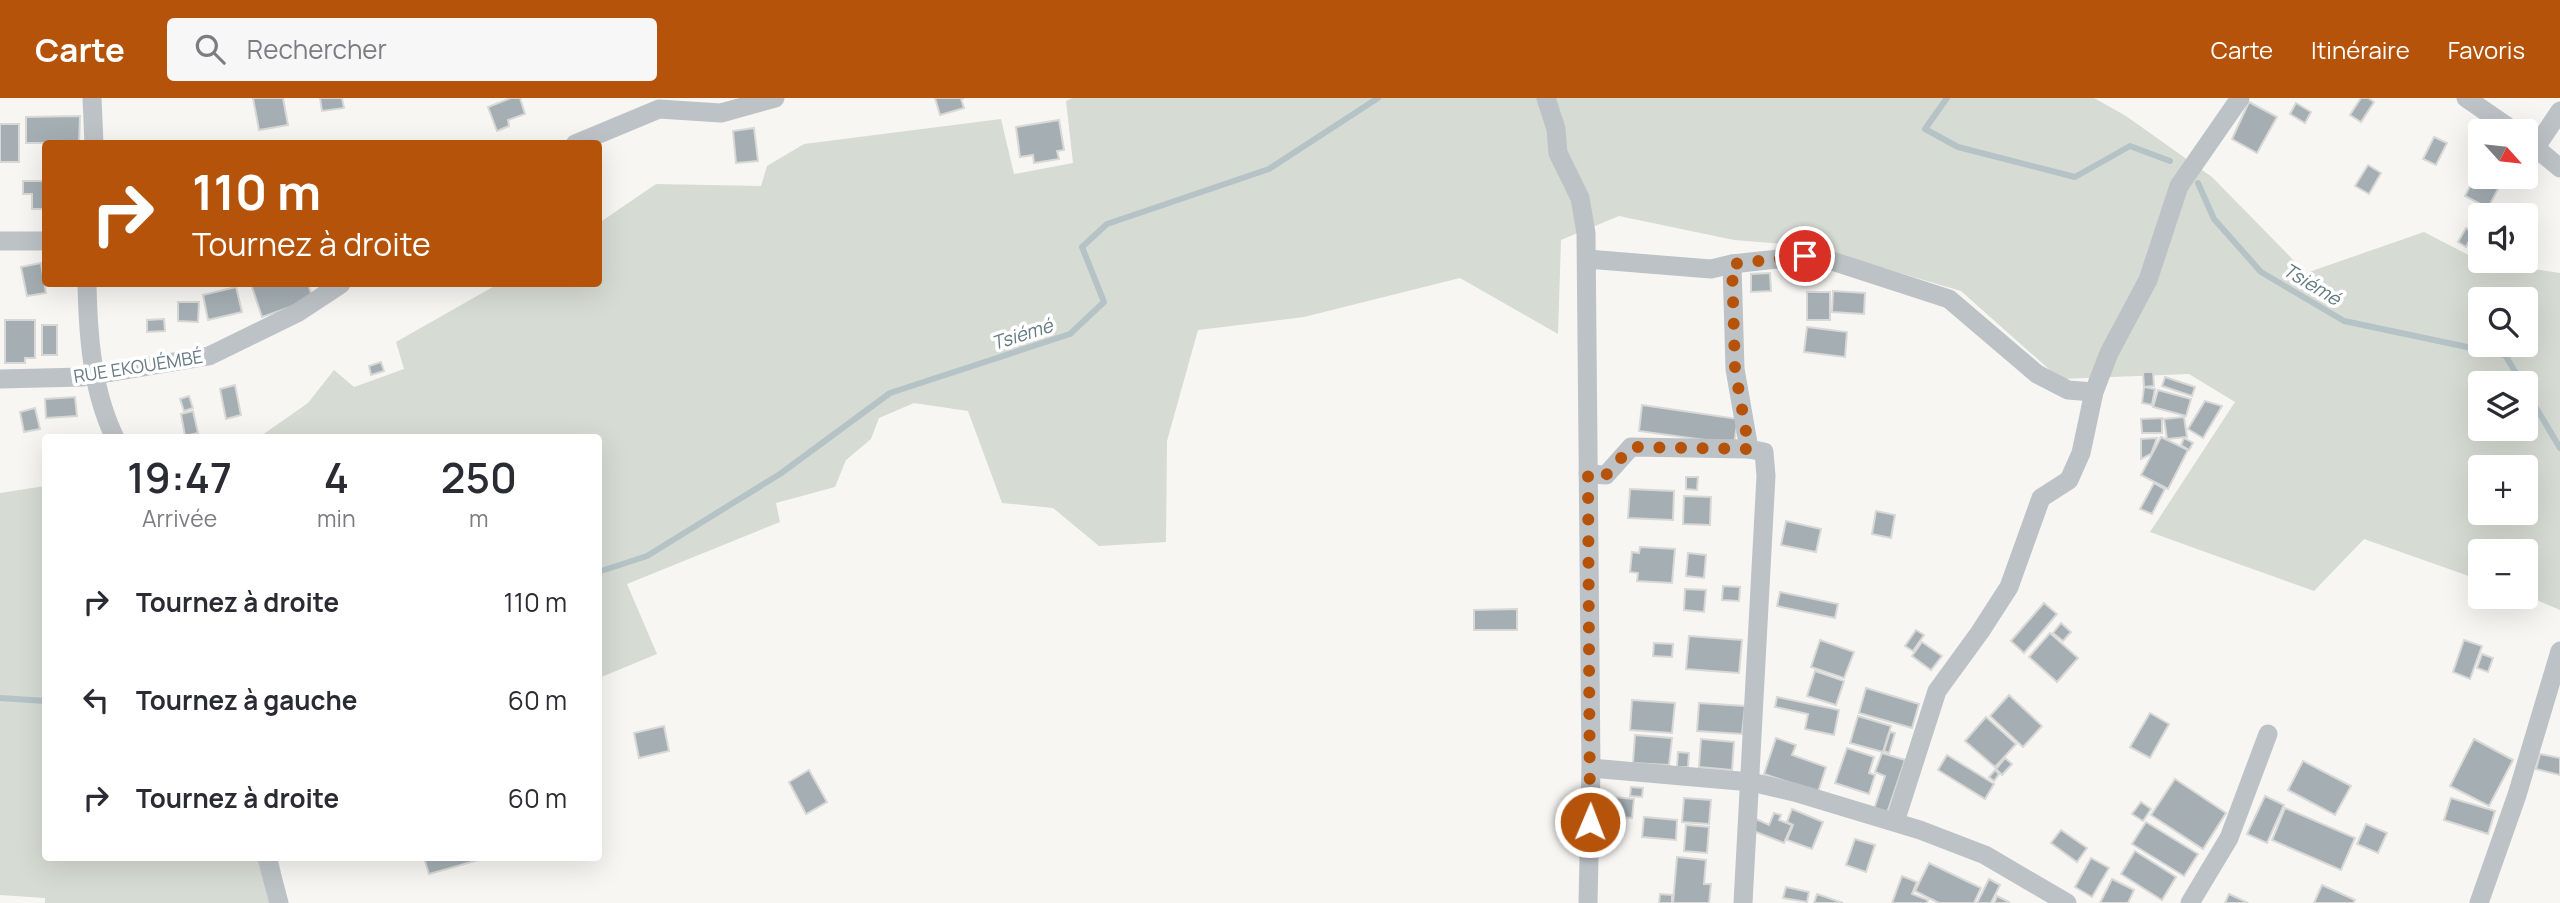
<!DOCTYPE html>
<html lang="fr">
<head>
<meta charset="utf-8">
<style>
	body { margin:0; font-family:Manrope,sans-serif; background:#f7f7f7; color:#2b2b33; height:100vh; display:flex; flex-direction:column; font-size:26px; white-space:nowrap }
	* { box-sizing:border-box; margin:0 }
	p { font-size:23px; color:#7c7c81 }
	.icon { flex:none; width:38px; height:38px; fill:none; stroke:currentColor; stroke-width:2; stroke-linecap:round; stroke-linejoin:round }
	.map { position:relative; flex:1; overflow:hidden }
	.panel { position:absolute; left:42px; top:336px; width:560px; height:427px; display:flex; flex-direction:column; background:#fff; border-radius:7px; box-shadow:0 7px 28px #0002 }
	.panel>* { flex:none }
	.hud { position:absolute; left:42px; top:42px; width:560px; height:147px; border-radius:7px; box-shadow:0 7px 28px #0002; background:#b45309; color:#fff; overflow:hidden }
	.needle { width:46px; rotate:117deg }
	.tools { position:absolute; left:2468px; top:21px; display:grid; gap:14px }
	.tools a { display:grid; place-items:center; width:70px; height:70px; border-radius:7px; background:#fff; box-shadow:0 7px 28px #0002; font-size:35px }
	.pin { position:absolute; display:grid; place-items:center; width:60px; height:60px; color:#fff; margin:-30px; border:4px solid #fff; border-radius:50%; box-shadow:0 2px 7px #0007 }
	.me { position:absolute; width:77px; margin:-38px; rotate:1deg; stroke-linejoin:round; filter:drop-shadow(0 0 5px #0008) }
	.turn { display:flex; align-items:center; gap:24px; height:147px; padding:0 35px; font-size:32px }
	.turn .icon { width:91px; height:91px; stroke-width:2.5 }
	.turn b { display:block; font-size:49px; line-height:60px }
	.eta { display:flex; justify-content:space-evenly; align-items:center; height:119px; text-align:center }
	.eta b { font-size:42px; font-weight:600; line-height:49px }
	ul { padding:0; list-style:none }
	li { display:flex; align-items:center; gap:21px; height:98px; padding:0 35px }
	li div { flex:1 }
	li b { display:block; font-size:26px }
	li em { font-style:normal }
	header { display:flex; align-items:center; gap:42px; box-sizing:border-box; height:98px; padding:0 35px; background:#b45309; color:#fff }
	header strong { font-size:33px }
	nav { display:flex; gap:38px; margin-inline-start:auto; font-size:24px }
	.search { width:490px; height:63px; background:#f7f7f7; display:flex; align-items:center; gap:18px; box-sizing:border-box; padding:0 24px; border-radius:7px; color:#7c7c81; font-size:26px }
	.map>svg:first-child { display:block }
</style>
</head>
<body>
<header>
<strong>Carte</strong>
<div class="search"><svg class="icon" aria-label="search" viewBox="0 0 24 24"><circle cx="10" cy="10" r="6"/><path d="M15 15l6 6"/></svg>Rechercher</div>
<nav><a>Carte</a><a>Itinéraire</a><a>Favoris</a></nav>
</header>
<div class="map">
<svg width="2560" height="805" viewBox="0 0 2560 805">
	<rect width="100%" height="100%" fill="#f7f6f3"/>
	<g fill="#d6dbd3" fill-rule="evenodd">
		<path d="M 1072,0 L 2094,0 L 2126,18 L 2212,79 L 2306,175 L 2424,134 L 2480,163 L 2560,175 L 2560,512 L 2525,497 L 2525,453 L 2480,453 L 2480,482 L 2364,441 L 2314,493 L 2150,434 L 2235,304 L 2189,276 L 2060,281 L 1961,193 L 1808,148 L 1734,142 L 1619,118 L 1561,142 L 1558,236 L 1460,180 L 1304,219 L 1198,232 L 1167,343 L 1166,444 L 1099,448 L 1053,410 L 1002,405 L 968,313 L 914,305 L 879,320 L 871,341 L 846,362 L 835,389 L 776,405 L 780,424 L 627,486 L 657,556 L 599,580 L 598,340 L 258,340 L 308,305 L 334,272 L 354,289 L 404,271 L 396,244 L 498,186 L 598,186 L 599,125 L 656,86 L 761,88 L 767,68 L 804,46 L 1001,21 L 1014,76 L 1073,65 L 1066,3 ZM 2480,201 L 2525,201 L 2525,247 L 2480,247 ZM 2480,285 L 2525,285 L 2525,331 L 2480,331 ZM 2480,369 L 2525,369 L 2525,415 L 2480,415 Z"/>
		<polygon points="45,388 46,760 278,760 287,805 45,805 45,800 0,797 0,395"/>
	</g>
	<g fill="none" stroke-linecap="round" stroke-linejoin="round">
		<g stroke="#b5c3c6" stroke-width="6">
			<polyline points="1947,0 1925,31 1958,49 2075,79 2130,48 2170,63"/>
			<polyline points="2198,85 2214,121 2261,174 2344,223 2505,257 2522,285"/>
			<polyline points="2525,291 2560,350"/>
			<polyline points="598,474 647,458 780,376 890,295 1070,236 1104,204 1082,149 1107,126 1269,71 1378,0"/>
			<polyline points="0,600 46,603"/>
		</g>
	</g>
	<g fill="#a4aeb3" stroke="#d8d8d6" stroke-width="2">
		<polygon points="253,0 283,0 288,27 259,32"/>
		<polygon points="320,0 342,0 344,10 322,13"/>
		<polygon points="511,0 520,0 525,16 508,22 509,28 497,33 488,9"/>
		<polygon points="935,0 964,0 961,1 964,10 940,17"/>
		<polygon points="2361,0 2368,0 2374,4 2361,24 2350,17"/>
		<polygon points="2249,4 2277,19 2257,55 2232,41"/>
		<polygon points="2296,5 2311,14 2305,25 2290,16"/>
		<polygon points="80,18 79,45 26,45 26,19"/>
		<polygon points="1059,22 1064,52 1057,53 1059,61 1034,65 1033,57 1020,59 1016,29"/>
		<rect x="0" y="26" width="19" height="38"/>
		<polygon points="754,30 758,63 736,65 733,33"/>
		<polygon points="2434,39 2447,45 2436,67 2423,61"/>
		<polygon points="2368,67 2381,75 2369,96 2355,88"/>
		<polygon points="2480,69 2480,79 2511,79 2505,89 2500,87 2488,110 2465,98"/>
		<polygon points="23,83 46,83 46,111 32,111 32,96 23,96"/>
		<polygon points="2495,106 2510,114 2508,117 2489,117"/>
		<polygon points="2466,130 2474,134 2466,149 2458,144"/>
		<polygon points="41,165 46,195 27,198 21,169"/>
		<polygon points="1770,175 1771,193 1751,194 1751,176"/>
		<polygon points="251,186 308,186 313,201 262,219"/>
		<polygon points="236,189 242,214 208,222 203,197"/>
		<polygon points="1833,193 1865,195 1864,216 1832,214"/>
		<rect x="1807" y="194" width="23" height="28"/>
		<polygon points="178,204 199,204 198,224 178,223"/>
		<polygon points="164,221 165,233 147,234 147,222"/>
		<polygon points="5,222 35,222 35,260 25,260 25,265 5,265"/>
		<rect x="42" y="227" width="15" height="30"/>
		<polygon points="1807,229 1847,234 1845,259 1804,254"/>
		<polygon points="381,264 384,273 371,277 369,268"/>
		<polygon points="2143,274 2153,274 2154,288 2144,289"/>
		<polygon points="2165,279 2195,289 2192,298 2162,288"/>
		<polygon points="235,287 241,317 226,321 220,291"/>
		<polygon points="2144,289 2155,291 2152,307 2142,305"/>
		<polygon points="2158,292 2191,301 2186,318 2153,309"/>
		<polygon points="189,298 193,310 184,313 180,301"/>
		<polygon points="75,299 77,318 46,320 45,301"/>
		<polygon points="2205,303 2222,308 2203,340 2188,331"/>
		<polygon points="1642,307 1738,321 1734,346 1639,333"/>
		<polygon points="35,310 40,331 24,334 20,314"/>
		<polygon points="193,313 198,335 185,338 181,316"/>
		<polygon points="2184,319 2187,339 2167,341 2164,321"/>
		<polygon points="2162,320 2162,335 2142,335 2141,321"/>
		<polygon points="2161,339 2188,352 2168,391 2141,377"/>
		<polygon points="2157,340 2151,356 2141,361 2141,341"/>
		<polygon points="2184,340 2193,345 2189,352 2181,347"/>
		<polygon points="1686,379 1698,379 1697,392 1686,391"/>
		<polygon points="2154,385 2165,391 2152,416 2140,411"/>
		<polygon points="1630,391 1674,393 1673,422 1628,420"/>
		<polygon points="1684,398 1711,399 1710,427 1683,426"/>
		<polygon points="1876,413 1895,417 1891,440 1872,436"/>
		<polygon points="1786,423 1821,431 1816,454 1781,447"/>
		<polygon points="1640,449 1675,451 1672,485 1637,483 1638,475 1630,474 1632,454 1639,455"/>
		<polygon points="1688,455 1706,457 1704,480 1686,478"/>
		<polygon points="1723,488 1740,489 1739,503 1722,502"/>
		<polygon points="1685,491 1706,492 1704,514 1684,512"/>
		<polygon points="1780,494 1838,506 1835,520 1777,508"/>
		<polygon points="2044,505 2057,516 2024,555 2011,543"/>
		<polygon points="1517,511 1517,532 1474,532 1474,512"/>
		<polygon points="2061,525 2071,534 2063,543 2053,535"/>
		<polygon points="1916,532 1924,537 1913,553 1905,548"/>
		<polygon points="2050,535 2078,560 2057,584 2029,559"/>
		<polygon points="1689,538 1742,542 1739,575 1686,571"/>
		<polygon points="1820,542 1854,554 1844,580 1811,569"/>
		<polygon points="2464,542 2482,548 2470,581 2453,574"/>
		<polygon points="1922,544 1942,558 1931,572 1912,558"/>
		<polygon points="1654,545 1673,546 1672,559 1653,558"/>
		<polygon points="2482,556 2493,560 2488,574 2477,570"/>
		<polygon points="1815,573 1844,583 1836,607 1807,598"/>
		<polygon points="1866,590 1919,606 1912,630 1859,615"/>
		<polygon points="2009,597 2042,628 2023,649 1990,618"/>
		<polygon points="1777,599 1839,612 1834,637 1805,631 1808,616 1775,609"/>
		<polygon points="1632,602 1675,605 1672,635 1630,632"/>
		<polygon points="1699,605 1745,608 1742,636 1697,633"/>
		<polygon points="2150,615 2169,626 2150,660 2130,649"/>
		<polygon points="1858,618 1891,628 1883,654 1850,645"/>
		<polygon points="1986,619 2016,646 1995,669 1965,643"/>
		<polygon points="664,628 669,653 639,660 634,635"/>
		<polygon points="1890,634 1895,635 1889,655 1884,653"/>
		<polygon points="1635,637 1672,640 1669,667 1633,665"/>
		<polygon points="1776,640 1796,647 1792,657 1826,669 1818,694 1764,676"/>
		<polygon points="1701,641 1734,644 1732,672 1699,669"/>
		<polygon points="2474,641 2513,662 2489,708 2450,688"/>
		<polygon points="1847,650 1874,659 1869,675 1875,677 1869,696 1835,685"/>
		<polygon points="1678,654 1689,655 1688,669 1677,669"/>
		<polygon points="1882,655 1905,662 1886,718 1873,714 1885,678 1875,674"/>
		<polygon points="2540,656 2560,660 2560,677 2536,671"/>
		<polygon points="1947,657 1994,686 1985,701 1938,672"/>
		<polygon points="2005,660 2012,666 2002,677 1996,671"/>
		<polygon points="2303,663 2351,688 2335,717 2288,692"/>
		<polygon points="809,672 827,704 806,716 789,684"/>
		<polygon points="1995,672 1999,676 1994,683 1989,679"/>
		<polygon points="2175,681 2226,715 2203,751 2151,717"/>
		<polygon points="1631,689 1643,690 1642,699 1630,698"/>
		<polygon points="2265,698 2284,707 2267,745 2247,736"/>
		<polygon points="1612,699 1634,701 1632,720 1611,718"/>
		<polygon points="1684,700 1711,702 1709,726 1682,724"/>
		<polygon points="2451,700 2495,713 2488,736 2444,722"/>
		<polygon points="2141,704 2151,711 2143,723 2132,716"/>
		<polygon points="2285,710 2355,740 2341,772 2272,742"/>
		<polygon points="1792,711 1823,724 1812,751 1787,742 1793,727 1787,724"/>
		<polygon points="1774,715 1781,717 1779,722 1792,727 1784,745 1751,732 1756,721 1769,727"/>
		<polygon points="1644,719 1677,722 1676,742 1642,739"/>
		<polygon points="2146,724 2198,756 2184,778 2132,746"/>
		<polygon points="2366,726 2387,735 2378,755 2357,746"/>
		<polygon points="1686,727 1709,729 1707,755 1684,753"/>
		<polygon points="2061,732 2087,750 2077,764 2051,745"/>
		<polygon points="1855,741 1875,747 1866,774 1846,767"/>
		<polygon points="2135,753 2176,779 2162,802 2121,776"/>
		<polygon points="1677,759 1706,762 1704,786 1711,786 1709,805 1673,805"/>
		<polygon points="424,760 482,760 482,761 429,776"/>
		<polygon points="2091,760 2109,770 2092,799 2075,789"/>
		<polygon points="1929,765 1981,790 1974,805 1939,805 1915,793"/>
		<polygon points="1902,778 1917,784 1912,796 1928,802 1927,805 1892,805"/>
		<polygon points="1989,781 2000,787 1991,805 1977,805"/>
		<polygon points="2112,781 2134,792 2128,805 2100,805"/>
		<polygon points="2322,787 2355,802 2353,805 2314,805"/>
		<polygon points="1786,789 1809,794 1807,804 1783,800"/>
		<polygon points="1660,796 1672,797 1672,805 1659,805"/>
		<polygon points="1817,796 1843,805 1814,805"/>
		<polygon points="2229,796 2248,805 2225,805"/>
		<polygon points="1997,798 2009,804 2008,805 1994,805"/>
	</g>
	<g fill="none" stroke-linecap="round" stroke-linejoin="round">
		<g stroke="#bdc2c6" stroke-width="19">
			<polyline points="92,0 94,46"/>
			<polyline points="1546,0 1556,31 1558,55 1580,100 1586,135 1591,670 1588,805"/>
			<polyline points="2466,0 2514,33"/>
			<polyline points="2525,41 2560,70"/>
			<polyline points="575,46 659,11 721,15 775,0"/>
			<polyline points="2536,49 2560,13"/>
			<polyline points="0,143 46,143"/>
			<polyline points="1587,161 1711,171 1732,166 1805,158 1829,162 1949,201 2037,276 2068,292 2094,294"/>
			<polyline points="1732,166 1735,271 1749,351 1764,354 1766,378 1743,805"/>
			<path d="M 87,186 C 88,237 92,293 115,340"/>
			<polyline points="0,281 83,279 209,258 297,215 341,186"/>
			<polyline points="1588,376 1606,377 1631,349 1749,351"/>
			<polyline points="1591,670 1751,684 1794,694 1920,732 1985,757 2067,805"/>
			<polyline points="1895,724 1937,593 1980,534 2009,489 2041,400 2069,382 2081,355 2094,294 2109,255 2148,182 2179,88 2240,0"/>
			<polyline points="267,760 279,805"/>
			<polyline points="2190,805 2229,740 2268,636"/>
			<polyline points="2479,805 2517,697 2560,553"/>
		</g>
	</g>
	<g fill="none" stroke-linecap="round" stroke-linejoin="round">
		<polyline stroke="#b45309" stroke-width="12" stroke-dasharray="0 21.6" points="1590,724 1588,376 1606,377 1631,349 1749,351 1735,271 1732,166 1805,158"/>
	</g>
	<g text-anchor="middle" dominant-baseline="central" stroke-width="7" stroke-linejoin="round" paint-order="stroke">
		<g font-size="18" fill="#667984" stroke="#fff">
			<text transform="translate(138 268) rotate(-9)">RUE EKOUÉMBÉ</text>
		</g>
		<g font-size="19" font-style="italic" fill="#627a80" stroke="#fff">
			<text transform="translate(2312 186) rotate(31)">Tsiémé</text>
			<text transform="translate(1022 236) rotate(-18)">Tsiémé</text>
		</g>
	</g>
</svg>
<div class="tools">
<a><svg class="needle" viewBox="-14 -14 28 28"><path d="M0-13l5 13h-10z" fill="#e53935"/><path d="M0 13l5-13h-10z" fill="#7c7c81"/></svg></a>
<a><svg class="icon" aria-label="sound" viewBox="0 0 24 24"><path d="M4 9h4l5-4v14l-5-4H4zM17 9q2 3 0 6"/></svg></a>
<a><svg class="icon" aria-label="search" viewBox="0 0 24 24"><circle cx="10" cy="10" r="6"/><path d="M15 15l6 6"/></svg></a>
<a><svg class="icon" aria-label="layers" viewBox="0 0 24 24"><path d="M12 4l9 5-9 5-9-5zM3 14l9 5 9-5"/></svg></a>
<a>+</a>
<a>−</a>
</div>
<div class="pin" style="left:1805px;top:158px;background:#d93025"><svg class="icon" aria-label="arrive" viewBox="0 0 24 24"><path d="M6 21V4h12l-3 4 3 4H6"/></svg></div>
<svg class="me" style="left:1590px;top:724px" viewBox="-20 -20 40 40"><circle r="17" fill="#b45309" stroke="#fff" stroke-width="3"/><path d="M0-11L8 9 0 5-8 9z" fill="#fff"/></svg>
<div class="hud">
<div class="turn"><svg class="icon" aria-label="right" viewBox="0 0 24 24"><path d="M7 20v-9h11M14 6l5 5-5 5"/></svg><div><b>110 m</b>Tournez à droite</div></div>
</div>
<section class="panel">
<div class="eta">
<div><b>19:47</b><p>Arrivée</p></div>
<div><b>4</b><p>min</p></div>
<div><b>250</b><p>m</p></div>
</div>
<ul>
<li><svg class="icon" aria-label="right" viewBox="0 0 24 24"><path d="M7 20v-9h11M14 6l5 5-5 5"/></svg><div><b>Tournez à droite</b></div><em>110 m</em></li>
<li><svg class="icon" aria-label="left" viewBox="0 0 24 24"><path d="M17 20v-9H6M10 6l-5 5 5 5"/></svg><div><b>Tournez à gauche</b></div><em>60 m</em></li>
<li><svg class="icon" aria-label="right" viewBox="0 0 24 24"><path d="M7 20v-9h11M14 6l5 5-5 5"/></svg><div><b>Tournez à droite</b></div><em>60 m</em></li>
</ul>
</section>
</div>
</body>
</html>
